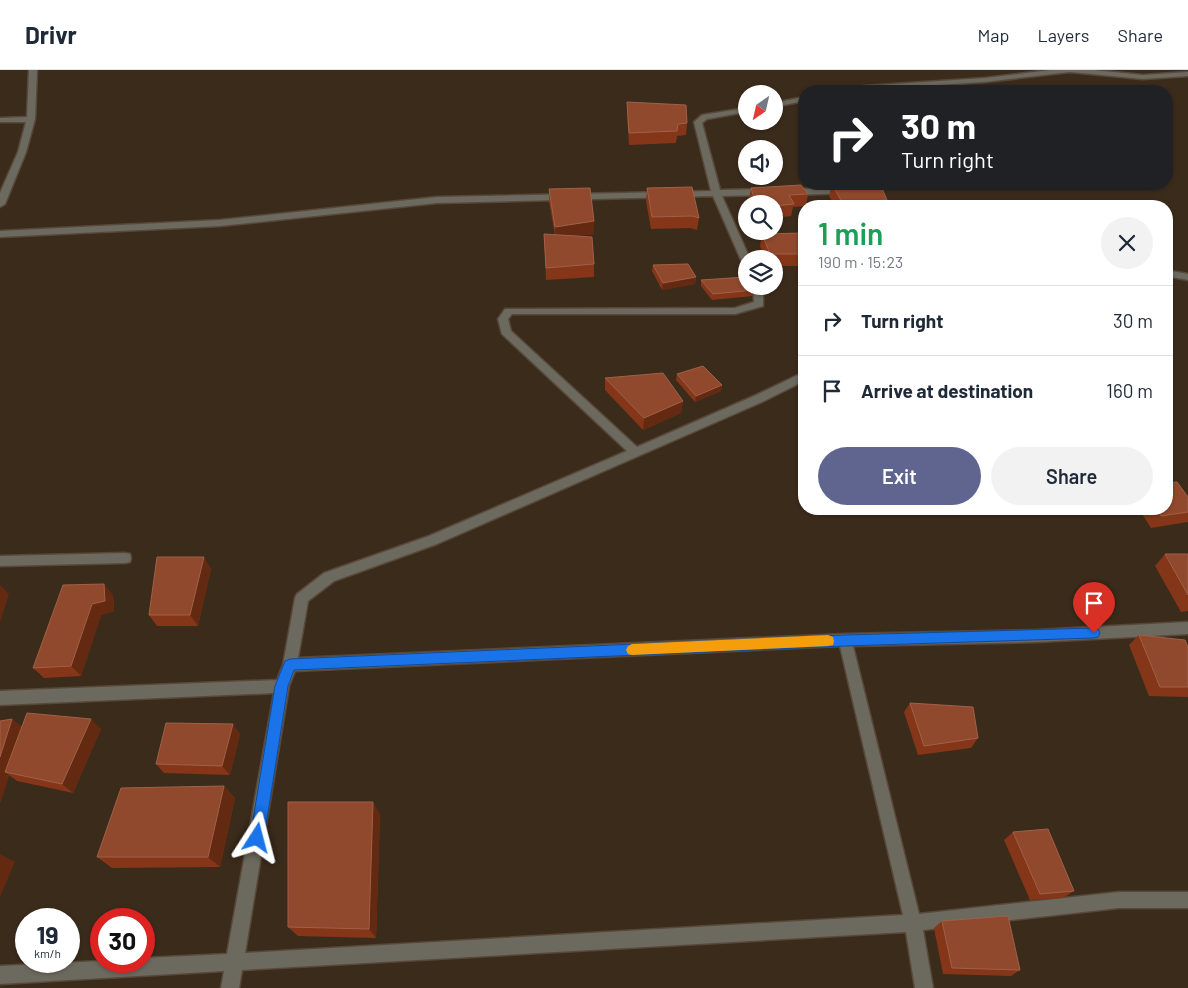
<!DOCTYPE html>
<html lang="en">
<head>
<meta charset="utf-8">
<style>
	body { margin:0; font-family:Barlow,sans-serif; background:#f2f2f3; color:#1f2937; height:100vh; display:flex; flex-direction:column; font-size:19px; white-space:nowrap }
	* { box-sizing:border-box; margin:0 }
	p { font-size:16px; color:#747a83 }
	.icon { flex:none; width:28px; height:28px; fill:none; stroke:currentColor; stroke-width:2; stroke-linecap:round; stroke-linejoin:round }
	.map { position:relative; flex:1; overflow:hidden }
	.panel { position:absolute; left:798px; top:130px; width:375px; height:315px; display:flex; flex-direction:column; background:#fff; border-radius:20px; box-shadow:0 1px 4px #0004 }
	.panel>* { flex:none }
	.hud { position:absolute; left:798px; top:15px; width:375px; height:105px; border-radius:20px; box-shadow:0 1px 4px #0004; background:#202124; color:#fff; overflow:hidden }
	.needle { width:32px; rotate:214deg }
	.buttons { position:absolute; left:738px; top:15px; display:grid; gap:10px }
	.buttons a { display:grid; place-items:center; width:45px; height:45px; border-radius:50%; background:#fff; box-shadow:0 1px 4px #0004; font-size:25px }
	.speed { position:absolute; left:15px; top:838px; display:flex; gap:10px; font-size:25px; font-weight:700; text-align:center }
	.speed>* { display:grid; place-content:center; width:65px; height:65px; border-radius:50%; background:#fff; box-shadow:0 1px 4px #0004; line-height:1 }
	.speed small { font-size:12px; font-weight:400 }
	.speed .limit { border:8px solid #d22; background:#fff; color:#111 }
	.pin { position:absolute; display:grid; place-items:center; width:42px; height:42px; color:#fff; margin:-51px -21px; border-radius:50% 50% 50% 0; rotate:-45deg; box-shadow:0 0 5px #0007 }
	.pin .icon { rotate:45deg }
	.me { position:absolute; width:55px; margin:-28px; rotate:9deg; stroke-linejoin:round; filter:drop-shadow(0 0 4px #0008) }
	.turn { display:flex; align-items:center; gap:18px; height:105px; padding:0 20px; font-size:22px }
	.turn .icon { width:65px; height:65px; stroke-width:2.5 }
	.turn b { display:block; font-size:35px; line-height:42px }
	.round { display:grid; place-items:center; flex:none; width:52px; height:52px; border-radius:26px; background:#f2f2f3 }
	.headline { display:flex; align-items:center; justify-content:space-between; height:85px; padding:0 20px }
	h1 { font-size:30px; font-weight:600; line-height:38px; color:#1e9e55 }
	.primary-button { display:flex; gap:10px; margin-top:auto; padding:10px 20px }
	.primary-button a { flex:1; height:58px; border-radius:30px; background:#5f658f; color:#fff; font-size:20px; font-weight:600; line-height:58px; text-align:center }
	.primary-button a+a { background:#f2f2f3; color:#1f2937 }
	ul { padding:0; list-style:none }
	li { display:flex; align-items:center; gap:15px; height:70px; padding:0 20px; border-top:1px solid #e0e1e3 }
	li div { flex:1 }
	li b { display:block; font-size:19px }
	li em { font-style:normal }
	header { display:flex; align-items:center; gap:30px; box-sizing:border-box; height:70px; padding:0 25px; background:#fff; border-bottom:1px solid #e0e1e3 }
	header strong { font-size:24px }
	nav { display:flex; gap:28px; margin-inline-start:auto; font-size:18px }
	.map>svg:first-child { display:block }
</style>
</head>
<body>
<header>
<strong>Drivr</strong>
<nav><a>Map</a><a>Layers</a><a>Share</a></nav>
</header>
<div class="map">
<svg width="1188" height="918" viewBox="0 0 1188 918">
	<rect width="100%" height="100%" fill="#3b2b1b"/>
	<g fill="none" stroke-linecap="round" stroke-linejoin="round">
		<defs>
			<g id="minor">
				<polygon points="29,0 37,0 35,49 26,82 5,134 0,137 0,123 18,82 26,52 0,52 0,48 27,47"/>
				<polygon points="1050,0 1094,0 1143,5 1188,2 1188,6 1143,9 1070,2 985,12 843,21 864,16 985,8"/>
				<polygon points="804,27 804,31 774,37 774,33"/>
				<polygon points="746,38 746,42 707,49 702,53 720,120 766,119 770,122 766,125 722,126 750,189 746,189 746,193 741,190 713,126 437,133 220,156 0,167 0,161 220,150 437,127 711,121 694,52 702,45"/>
				<polygon points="846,118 849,119 849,123 791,125 787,122 791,119"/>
				<polygon points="1166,200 1188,204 1188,210 1166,206"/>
				<path d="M 753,216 L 763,216 L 763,236 L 735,244 L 512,244 L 508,249 L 511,261 L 637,377 L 754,326 L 804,302 L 804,311 L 762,332 L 437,474 L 334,511 L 308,531 L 298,588 L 845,564 L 1037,560 L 1188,552 L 1188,564 L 1037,572 L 853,576 L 919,844 L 1119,822 L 1188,822 L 1188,838 L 1119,838 L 923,860 L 933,918 L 915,918 L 906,862 L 242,900 L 239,918 L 221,918 L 224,901 L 0,914 L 0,896 L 101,891 L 144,891 L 144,888 L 227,884 L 274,623 L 0,635 L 0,621 L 277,610 L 283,595 L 295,528 L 297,524 L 324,503 L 429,466 L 627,381 L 502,264 L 498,249 L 505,239 L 735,238 L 754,232 ZM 840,576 L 903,845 L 245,883 L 289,616 L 295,601 Z"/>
				<polygon points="125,483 130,484 131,488 130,492 125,493 0,496 0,486"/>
			</g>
		</defs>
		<use href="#minor" stroke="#584839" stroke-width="3"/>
		<use href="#minor" fill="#6c695f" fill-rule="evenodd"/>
	</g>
	<g fill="#853618">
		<polygon points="627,32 687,53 686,65 677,66 676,73 629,75 627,44"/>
		<polygon points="832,114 887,130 885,136 835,136 829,126"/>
		<polygon points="647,118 699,148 697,160 690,158 651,159 646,131"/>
		<polygon points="751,118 808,124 806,136 793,137 791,146 774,148 774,134 750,134 749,130"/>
		<polygon points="549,119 594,164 576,166 594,194 594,207 546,210 544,164 555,165 549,132"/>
		<polygon points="804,163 804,196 774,196 774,189 765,189 760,176 762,164"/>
		<polygon points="653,195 696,207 695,214 662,220 652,201"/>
		<polygon points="701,210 754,220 753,226 712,230 701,216"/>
		<polygon points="677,304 722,315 721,321 695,332 676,310"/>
		<polygon points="605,308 683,331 681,343 643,360 605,320"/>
		<polygon points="1188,427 1188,452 1151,458 1139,439 1166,439"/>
		<polygon points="1165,484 1188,484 1188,541 1181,542 1155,496"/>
		<polygon points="211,499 198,556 157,556 149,545"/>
		<polygon points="113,525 114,541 101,545 81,606 44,608 33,598"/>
		<polygon points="1139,565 1188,577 1188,627 1149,626 1129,575"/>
		<polygon points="910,633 978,668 971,678 918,685 904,642"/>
		<polygon points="0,651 22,657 101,659 73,723 17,711 9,705 0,733"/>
		<polygon points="240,664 230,705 164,703 156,694"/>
		<polygon points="224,716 235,728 220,797 112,798 97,787"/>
		<polygon points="380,744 376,868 298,866 288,857"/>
		<polygon points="1013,762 1074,821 1063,828 1030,830 1004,770"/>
		<polygon points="942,851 1020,900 1011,906 943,904 934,858"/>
	</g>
	<g fill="#632a11">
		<polygon points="594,151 594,164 556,169 555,157"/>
		<polygon points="696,207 695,214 662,220 663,213"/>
		<polygon points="722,315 721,321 695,332 696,326"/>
		<polygon points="683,331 681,343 643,360 644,348"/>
		<polygon points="204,487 211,499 198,556 190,545"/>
		<polygon points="104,514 113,525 114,541 101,545 81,606 71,596 92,534"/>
		<polygon points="0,515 9,524 0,552"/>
		<polygon points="12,649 24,658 5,702 9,705 0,733 0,687"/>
		<polygon points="91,649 101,659 73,723 62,714"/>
		<polygon points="233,654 240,664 230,705 222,696"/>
		<polygon points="224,716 235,728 220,797 208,787"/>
		<polygon points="373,732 380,744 376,868 369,859"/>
		<polygon points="0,784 15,792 0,827"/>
	</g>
	<g fill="#90492d" stroke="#9f6148">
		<polygon points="627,32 686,35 687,53 678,54 677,61 629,63"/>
		<polygon points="832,114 880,114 887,130 842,132"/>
		<polygon points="801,115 808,124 789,125 794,134 774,136 774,134 756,134 751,118"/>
		<polygon points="692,117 699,148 692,146 652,147 647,118"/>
		<polygon points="590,118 594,151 555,157 549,119"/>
		<polygon points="804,163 804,184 770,184 762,164"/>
		<polygon points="544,164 592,167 594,194 546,198"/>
		<polygon points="688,194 696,207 663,213 653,195"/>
		<polygon points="746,207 746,216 751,216 754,220 713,224 701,210"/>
		<polygon points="703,296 722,315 696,326 677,304"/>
		<polygon points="663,303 683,331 644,348 605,308"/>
		<polygon points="1177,412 1188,427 1188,442 1161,446 1156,439 1166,439 1166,413"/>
		<polygon points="1165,484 1188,484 1188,525"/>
		<polygon points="157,487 204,487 190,545 149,545"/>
		<polygon points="104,514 105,531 92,534 71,596 33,598 63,515"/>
		<polygon points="1139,565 1185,570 1188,577 1188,617 1160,617"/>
		<polygon points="910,633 973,637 978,668 924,676"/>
		<polygon points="27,643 91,649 62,714 5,702"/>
		<polygon points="12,649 0,687 0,651"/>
		<polygon points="166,653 233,654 222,696 156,694"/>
		<polygon points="224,716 208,787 97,787 121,718"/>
		<polygon points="288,732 373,732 369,859 288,857"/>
		<polygon points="1048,759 1074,821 1040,824 1013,762"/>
		<polygon points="1008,846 1020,900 952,898 942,851"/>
	</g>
	<polygon fill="#1a73e8" stroke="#114b97" points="1094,558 1098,559 1100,563 1098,567 1094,568 845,576 294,600 288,616 264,768 262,773 257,775 252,773 250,768 275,616 285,591 290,589 845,565"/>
	<polygon fill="#f59e0b" points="828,565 833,567 834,571 833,575 828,576 632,585 628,584 626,580 628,576 632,574"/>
</svg>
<div class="buttons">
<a><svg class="needle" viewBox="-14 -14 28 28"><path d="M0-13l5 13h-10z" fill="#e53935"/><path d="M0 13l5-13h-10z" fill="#747a83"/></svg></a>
<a><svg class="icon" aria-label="sound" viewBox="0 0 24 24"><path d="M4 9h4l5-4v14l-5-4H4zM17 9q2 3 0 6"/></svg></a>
<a><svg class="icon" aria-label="search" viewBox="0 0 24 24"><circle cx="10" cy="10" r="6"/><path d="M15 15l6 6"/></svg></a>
<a><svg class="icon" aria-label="layers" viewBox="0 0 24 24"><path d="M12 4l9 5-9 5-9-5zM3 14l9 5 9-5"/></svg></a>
</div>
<div class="speed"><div>19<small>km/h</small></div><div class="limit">30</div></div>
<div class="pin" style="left:1094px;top:563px;background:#d93025"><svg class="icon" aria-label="arrive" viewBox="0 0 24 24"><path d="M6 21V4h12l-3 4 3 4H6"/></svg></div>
<svg class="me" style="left:257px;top:768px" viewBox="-20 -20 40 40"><path d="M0-17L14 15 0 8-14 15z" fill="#1a73e8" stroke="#fff" stroke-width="4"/></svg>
<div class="hud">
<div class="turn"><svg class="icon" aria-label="right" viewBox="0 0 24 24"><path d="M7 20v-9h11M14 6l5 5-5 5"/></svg><div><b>30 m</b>Turn right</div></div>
</div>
<section class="panel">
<div class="headline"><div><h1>1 min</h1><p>190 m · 15:23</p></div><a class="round"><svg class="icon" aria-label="close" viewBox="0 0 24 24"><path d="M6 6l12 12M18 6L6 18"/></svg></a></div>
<ul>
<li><svg class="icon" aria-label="right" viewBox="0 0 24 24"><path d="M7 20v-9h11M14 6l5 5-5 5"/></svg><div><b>Turn right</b></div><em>30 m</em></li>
<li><svg class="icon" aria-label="arrive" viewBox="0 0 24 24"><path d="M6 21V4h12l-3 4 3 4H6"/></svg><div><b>Arrive at destination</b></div><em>160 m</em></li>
</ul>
<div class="primary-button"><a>Exit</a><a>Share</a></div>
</section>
</div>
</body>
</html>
